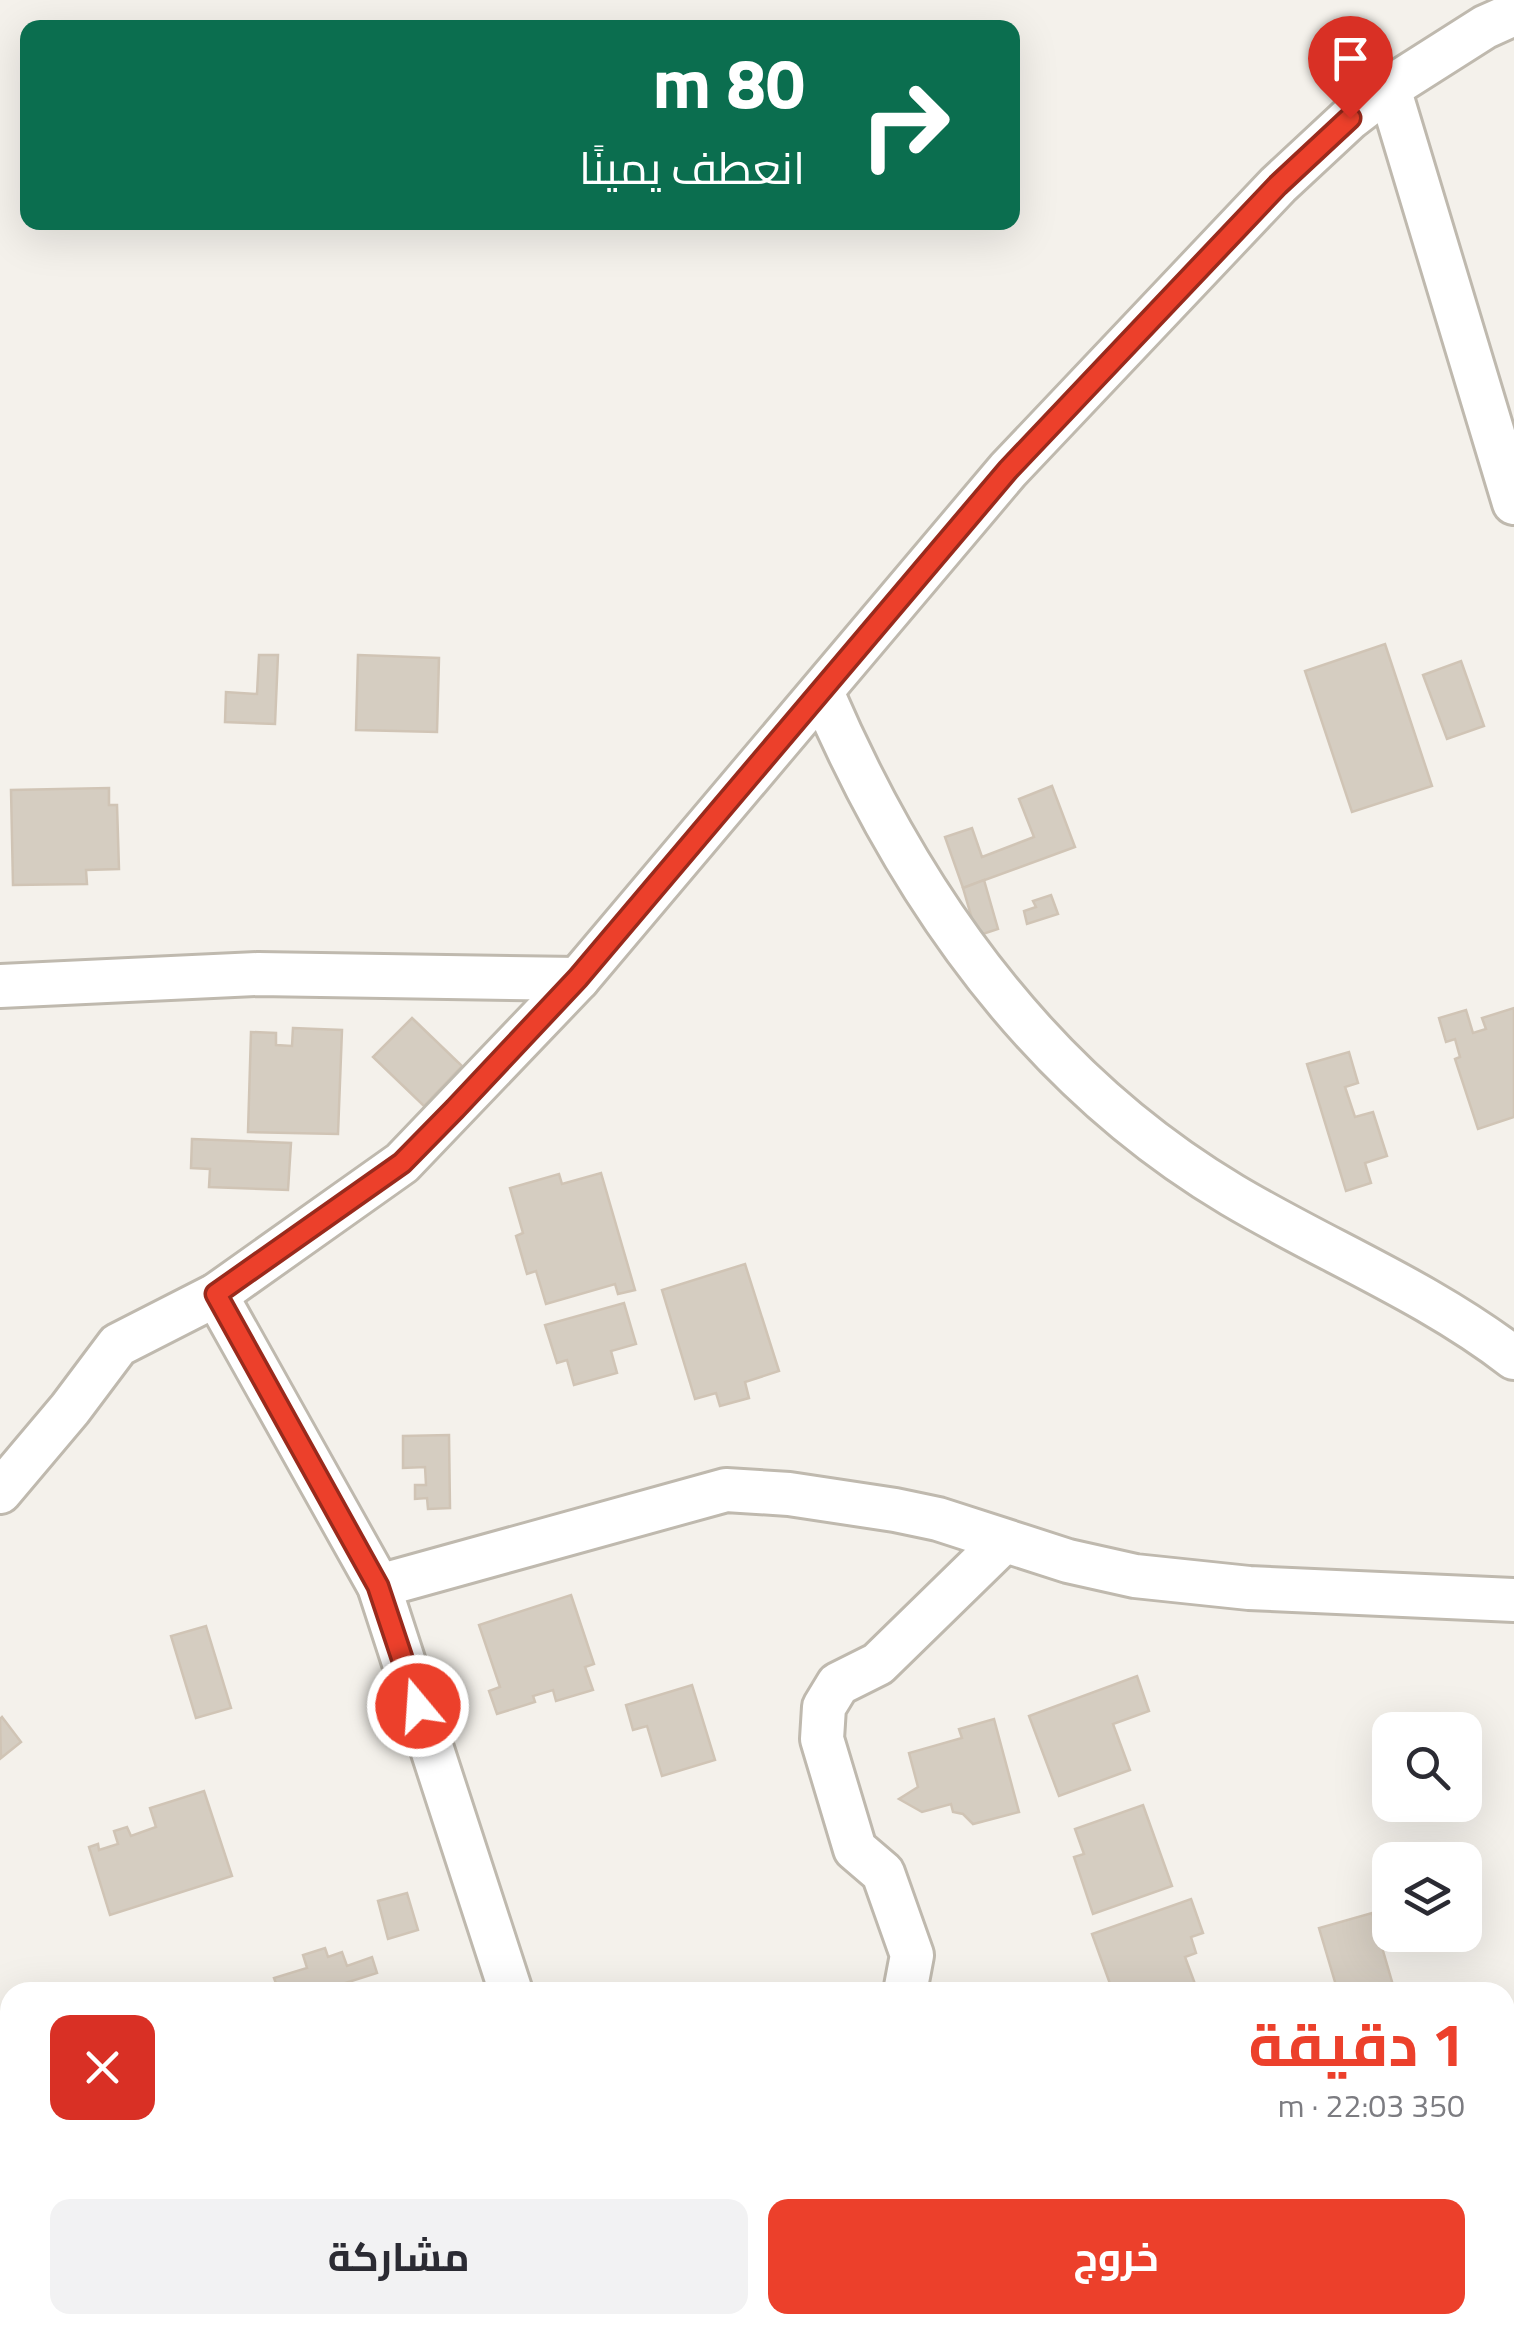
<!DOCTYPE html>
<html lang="ar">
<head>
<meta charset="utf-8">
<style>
	body { margin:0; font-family:"Titillium Web",Cairo,sans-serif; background:#f2f2f3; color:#2b2b33; direction:rtl; height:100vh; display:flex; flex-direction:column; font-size:38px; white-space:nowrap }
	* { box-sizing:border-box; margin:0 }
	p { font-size:32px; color:#7c7c81 }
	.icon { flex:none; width:55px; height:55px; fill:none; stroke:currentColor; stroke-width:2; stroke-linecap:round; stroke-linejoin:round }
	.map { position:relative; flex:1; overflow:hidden; direction:ltr }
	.details { position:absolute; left:0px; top:1982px; width:1515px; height:352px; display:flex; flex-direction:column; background:#fff; border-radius:30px 30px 0 0; box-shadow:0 10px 40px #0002; direction:rtl }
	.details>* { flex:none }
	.hud { position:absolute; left:20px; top:20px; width:1000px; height:210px; border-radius:20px; box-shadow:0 10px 40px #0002; direction:rtl; background:#0b6e4f; color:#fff; overflow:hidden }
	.controls { position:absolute; left:1372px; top:1712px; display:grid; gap:20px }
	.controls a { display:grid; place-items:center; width:110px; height:110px; border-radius:20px; background:#fff; box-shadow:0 10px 40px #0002; font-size:50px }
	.pin { position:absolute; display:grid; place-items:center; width:85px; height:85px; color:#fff; margin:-102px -42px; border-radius:50% 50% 50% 0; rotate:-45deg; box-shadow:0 0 10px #0007 }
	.pin .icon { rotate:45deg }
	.me { position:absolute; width:110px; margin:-55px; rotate:342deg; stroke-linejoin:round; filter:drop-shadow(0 0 8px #0008) }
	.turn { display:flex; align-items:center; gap:35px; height:210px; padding:0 50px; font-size:45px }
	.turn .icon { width:130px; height:130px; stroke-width:2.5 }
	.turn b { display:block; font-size:70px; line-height:85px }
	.round { display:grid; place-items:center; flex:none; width:105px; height:105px; border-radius:20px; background:#f2f2f3 }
	.headline { display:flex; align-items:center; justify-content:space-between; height:170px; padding:0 50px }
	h1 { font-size:60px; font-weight:700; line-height:75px; color:#ec402b }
	.action { display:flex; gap:20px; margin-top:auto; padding:20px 50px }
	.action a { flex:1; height:115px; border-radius:20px; background:#ec402b; color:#fff; font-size:40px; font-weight:700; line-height:115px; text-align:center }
	.action a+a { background:#f2f2f3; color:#2b2b33 }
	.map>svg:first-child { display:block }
</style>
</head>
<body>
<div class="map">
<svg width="1514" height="2333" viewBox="0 0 1514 2333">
	<rect width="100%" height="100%" fill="#f4f1eb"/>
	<g fill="#d5cdc1" stroke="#d0c4b5" stroke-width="2.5">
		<polygon points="1385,644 1432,786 1352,812 1305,671"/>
		<polygon points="259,655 278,655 275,724 225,722 226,692 257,694"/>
		<polygon points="358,655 439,658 437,732 356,730"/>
		<polygon points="1461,661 1484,726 1447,739 1423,675"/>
		<polygon points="1052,786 1075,847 963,888 945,837 972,828 982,857 1034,837 1019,799"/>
		<polygon points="109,788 109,805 117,805 119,869 86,870 87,884 13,885 11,790"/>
		<polygon points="984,880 998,929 977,936 963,888"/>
		<polygon points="1051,895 1058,914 1027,924 1024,911 1036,907 1033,901"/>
		<polygon points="1514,1008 1514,1117 1478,1129 1455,1059 1460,1057 1455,1039 1446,1042 1439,1018 1466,1010 1473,1033 1486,1029 1482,1018"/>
		<polygon points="412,1018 462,1066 424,1106 373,1057"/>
		<polygon points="293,1028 342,1030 338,1134 248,1132 251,1032 276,1033 276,1045 292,1046"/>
		<polygon points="1349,1052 1358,1083 1345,1087 1355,1117 1373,1112 1387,1156 1365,1163 1371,1183 1346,1191 1307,1064"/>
		<polygon points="192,1139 291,1143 288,1190 209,1187 210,1169 191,1168"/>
		<polygon points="601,1173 635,1290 618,1294 615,1284 546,1304 536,1271 527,1274 516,1236 523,1233 510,1188 559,1174 562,1184"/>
		<polygon points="745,1264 779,1371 745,1382 749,1398 720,1406 716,1393 695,1399 662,1290"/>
		<polygon points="624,1303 636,1344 611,1351 617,1373 574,1385 567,1360 557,1363 545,1325"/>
		<polygon points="449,1435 450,1508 428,1509 427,1498 415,1499 415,1485 426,1485 425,1467 403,1468 403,1436"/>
		<polygon points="571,1595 594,1664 585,1667 593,1690 556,1701 553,1690 533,1696 535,1702 497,1714 489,1691 500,1687 479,1625"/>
		<polygon points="206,1626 231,1708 196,1718 171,1636"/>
		<polygon points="1137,1676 1149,1711 1113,1724 1130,1770 1059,1796 1029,1716"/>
		<polygon points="692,1685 715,1760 662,1776 647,1726 633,1730 626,1705"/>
		<polygon points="2,1717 21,1742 1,1758 0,1719"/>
		<polygon points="994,1719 1019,1812 973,1824 963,1814 953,1812 951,1804 922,1812 899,1799 918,1787 909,1753 962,1738 959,1729"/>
		<polygon points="204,1791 232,1876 110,1915 89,1847 98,1844 99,1850 118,1844 114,1831 127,1827 131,1836 156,1827 150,1808"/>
		<polygon points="1143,1805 1172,1886 1093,1914 1074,1857 1084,1854 1075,1829"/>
		<polygon points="407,1893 418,1930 388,1939 378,1901"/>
		<polygon points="1191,1899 1203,1933 1191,1937 1196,1953 1185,1957 1198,1992 1113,1992 1092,1934"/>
		<polygon points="1372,1913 1395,1992 1338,1992 1319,1928"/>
		<polygon points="325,1948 328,1957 342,1952 347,1966 372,1957 377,1973 317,1992 279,1992 274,1978 307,1968 303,1955"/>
		<polygon points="85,2325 156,2325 157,2327 132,2333 87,2333"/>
	</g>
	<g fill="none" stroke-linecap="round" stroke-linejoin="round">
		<defs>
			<g id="street">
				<polyline points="1389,88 1514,503"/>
				<path d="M 822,692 C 909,895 1039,1080 1232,1195 C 1326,1251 1427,1291 1514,1358"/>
				<polyline points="0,986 258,974 578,979"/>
				<polyline points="216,1295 379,1586 511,1992"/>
				<polyline points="0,1492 70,1409 118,1345 216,1295 402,1163 578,979 1008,470 1278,185 1350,118 1389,88 1485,27 1514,14"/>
				<polyline points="379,1586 726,1490 789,1494 895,1510 938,1519 1068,1561 1135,1576 1249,1588 1514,1600"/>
				<polyline points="905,1992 912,1955 883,1873 855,1849 822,1739 824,1707 838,1684 878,1664 1002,1543"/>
				<polyline points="1505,2146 1514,2141"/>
				<polyline points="618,2325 621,2333"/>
				<polyline points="237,2333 263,2325"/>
				<polyline points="747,2333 750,2325"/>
				<polyline points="950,2333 955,2325"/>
			</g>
		</defs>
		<use href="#street" stroke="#bfb9ae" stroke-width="48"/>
		<use href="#street" stroke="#fff" stroke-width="42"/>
	</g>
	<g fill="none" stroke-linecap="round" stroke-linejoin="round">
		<defs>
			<polyline id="route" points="418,1706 378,1586 216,1294 402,1163 455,1109 578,978 1008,470 1278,185 1350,118"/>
		</defs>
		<use href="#route" stroke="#992a1c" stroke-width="25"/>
		<use href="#route" stroke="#ec402b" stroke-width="18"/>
	</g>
</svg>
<div class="controls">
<a><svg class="icon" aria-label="search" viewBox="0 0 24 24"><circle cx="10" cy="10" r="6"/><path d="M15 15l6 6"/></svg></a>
<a><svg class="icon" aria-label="layers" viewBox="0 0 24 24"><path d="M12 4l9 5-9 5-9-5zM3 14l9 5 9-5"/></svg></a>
</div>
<div class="pin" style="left:1350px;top:118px;background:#d93025"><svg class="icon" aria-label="arrive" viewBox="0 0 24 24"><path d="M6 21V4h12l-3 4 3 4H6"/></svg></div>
<svg class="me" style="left:418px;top:1706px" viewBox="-20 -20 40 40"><circle r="17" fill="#ec402b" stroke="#fff" stroke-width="3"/><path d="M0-11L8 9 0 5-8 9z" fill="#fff"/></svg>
<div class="hud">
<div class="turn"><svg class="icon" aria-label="right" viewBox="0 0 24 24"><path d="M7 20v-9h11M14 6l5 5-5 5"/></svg><div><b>80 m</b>انعطف يمينًا</div></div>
</div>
<section class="details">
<div class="headline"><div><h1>1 دقيقة</h1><p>350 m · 22:03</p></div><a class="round" style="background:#d93025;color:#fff"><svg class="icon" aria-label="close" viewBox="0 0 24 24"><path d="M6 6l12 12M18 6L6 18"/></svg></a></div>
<div class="action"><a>خروج</a><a>مشاركة</a></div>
</section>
</div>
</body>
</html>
